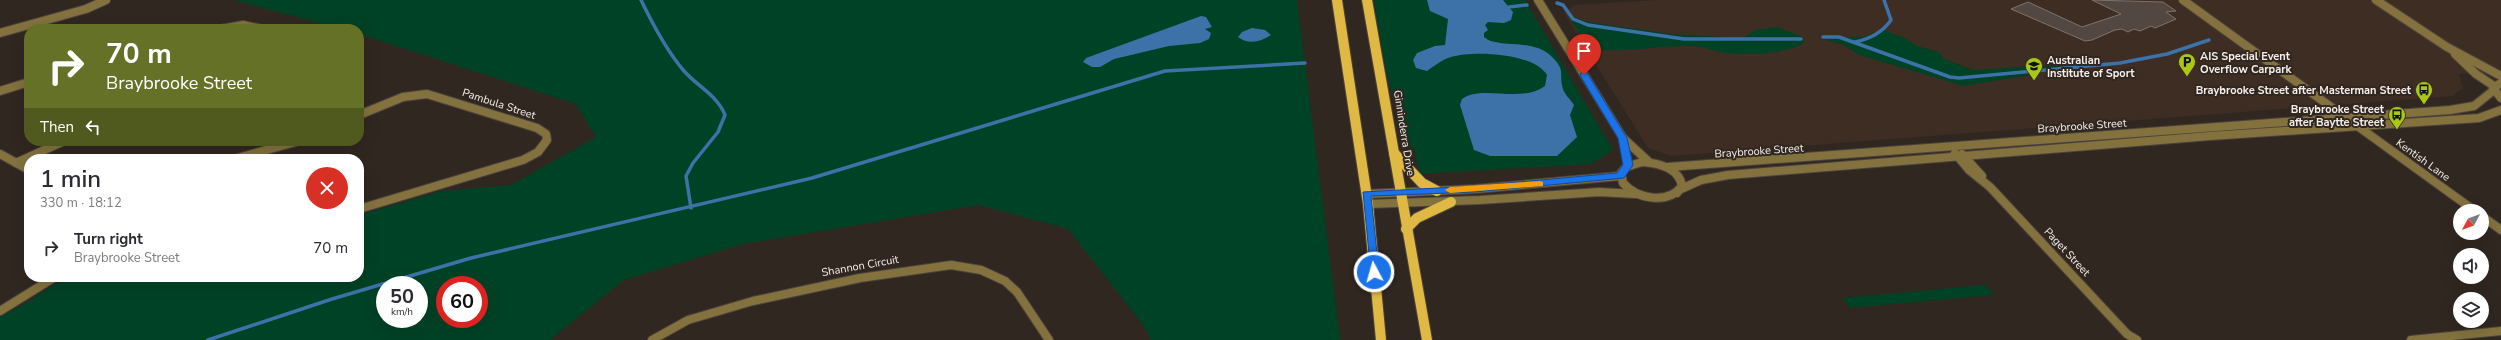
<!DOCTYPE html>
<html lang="en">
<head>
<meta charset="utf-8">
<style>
	body { margin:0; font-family:"Nunito Sans",sans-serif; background:#f7f7f7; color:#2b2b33; height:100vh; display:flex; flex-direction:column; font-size:15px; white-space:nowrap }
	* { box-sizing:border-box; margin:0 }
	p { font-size:13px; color:#7c7c81 }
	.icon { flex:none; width:22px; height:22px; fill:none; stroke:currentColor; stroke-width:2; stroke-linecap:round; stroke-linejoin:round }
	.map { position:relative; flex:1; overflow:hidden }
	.panel { position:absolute; left:24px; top:154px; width:340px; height:128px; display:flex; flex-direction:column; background:#fff; border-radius:16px; box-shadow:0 4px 16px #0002 }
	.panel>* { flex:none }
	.banner { position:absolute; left:24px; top:24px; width:340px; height:122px; border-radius:16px; box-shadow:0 4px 16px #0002; background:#647126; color:#fff; overflow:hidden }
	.needle { width:26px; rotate:229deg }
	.fabs { position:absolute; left:2453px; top:204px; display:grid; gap:8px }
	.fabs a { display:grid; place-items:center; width:36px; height:36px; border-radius:50%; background:#fff; box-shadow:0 4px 16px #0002; font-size:20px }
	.speed { position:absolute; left:376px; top:276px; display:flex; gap:8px; font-size:20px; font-weight:700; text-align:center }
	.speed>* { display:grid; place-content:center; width:52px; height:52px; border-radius:50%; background:#fff; box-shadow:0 4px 16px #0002; line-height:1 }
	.speed small { font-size:10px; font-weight:400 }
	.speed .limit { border:6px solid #d22; background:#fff; color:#111 }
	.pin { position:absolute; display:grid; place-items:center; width:34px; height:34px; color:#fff; margin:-41px -17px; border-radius:50% 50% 50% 0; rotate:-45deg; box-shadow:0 0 4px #0007 }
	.pin .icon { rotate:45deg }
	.me { position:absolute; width:44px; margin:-22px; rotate:354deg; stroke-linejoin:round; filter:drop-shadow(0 0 3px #0008) }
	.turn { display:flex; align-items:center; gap:14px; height:84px; padding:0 16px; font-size:18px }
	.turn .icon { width:52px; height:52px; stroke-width:2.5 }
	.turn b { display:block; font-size:28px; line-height:34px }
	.then { display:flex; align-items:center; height:38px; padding:0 16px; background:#0003; gap:8px; font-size:15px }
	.round { display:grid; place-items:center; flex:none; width:42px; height:42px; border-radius:21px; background:#f7f7f7 }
	.head { display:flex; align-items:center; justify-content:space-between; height:68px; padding:0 16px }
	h1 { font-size:24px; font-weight:600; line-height:30px }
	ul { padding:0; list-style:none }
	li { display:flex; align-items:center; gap:12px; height:52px; padding:0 16px }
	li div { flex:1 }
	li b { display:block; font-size:15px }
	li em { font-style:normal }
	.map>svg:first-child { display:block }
</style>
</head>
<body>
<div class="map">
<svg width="2501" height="340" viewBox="0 0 2501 340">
	<rect width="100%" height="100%" fill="#312721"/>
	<polygon fill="#3e2d23" points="1658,0 2501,0 2501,71 2459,74 2463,88 2452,96 1671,156 1648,148 1564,13 1574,5"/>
	<g fill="#004226" fill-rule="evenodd">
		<path d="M 234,0 L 1297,0 L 1340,340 L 1151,340 L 1144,326 L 1068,229 L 979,205 L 743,244 L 624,280 L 550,340 L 0,340 L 0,317 L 31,300 L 59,281 L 76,277 L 140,281 L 153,277 L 359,277 L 359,215 L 442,191 L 511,185 L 596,137 L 576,104 L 359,34 L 359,29 L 341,29 ZM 385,285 L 419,285 L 419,319 L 385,319 ZM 445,285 L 479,285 L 479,319 L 445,319 Z"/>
		<polygon points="1374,0 1525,0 1613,150 1591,164 1420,174 1413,147 1406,146 1385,66"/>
		<path d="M 1571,16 L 1588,22 L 1670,34 L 1743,38 L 1755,30 L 1777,27 L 1803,37 L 1804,43 C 1781,55 1752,55 1726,53 C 1714,51 1702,46 1690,46 C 1657,46 1623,53 1589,49 L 1569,17 Z"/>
		<polygon points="1883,30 1905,38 1917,46 1939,52 1944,59 1973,70 2057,65 2060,67 2036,74 1964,86 1859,55 1842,44 1825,40 1823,37 1864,37"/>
		<polygon points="1985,285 1994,295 1850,308 1842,298"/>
	</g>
	<g fill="#3c72a8">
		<path d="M 1427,0 L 1503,0 L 1513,12 L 1511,20 L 1504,23 L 1488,22 L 1485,25 L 1488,30 L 1484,33 L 1484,37 C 1497,49 1533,38 1551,56 C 1567,71 1558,73 1563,89 C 1565,95 1571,100 1574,105 L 1570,115 L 1577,137 L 1557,156 L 1490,156 L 1474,150 L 1460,105 L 1462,99 C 1482,84 1520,104 1545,86 L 1547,75 C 1534,53 1474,50 1451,57 C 1443,59 1434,66 1427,71 L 1416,68 L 1413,60 L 1417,53 L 1435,46 L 1445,45 L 1448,19 L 1430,11 Z"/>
		<polygon points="1201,16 1206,17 1212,27 1205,29 1211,33 1209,39 1200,43 1169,46 1114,59 1100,67 1092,67 1083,62 1086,58"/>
		<path d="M 1252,28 L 1265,30 L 1271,35 C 1260,42 1249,45 1238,37 L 1242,32 Z"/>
	</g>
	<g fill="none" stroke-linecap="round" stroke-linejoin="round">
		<g stroke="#3c72a8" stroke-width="3.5">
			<path d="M 641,0 C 653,25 666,50 684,71 C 697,86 717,95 725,115 L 718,132 L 693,163 L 686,176 L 691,208"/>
			<polyline points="1557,3 1563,5 1573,19 1588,25 1684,39 1801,39"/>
			<polyline points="1509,7 1527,5"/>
			<polyline points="1823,37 1839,37 1950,77 1959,78 2120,63 2167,54 2209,40"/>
			<path d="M 1855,42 C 1870,39 1882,33 1891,20 L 1884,0"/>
			<polyline points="396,280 412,285"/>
			<polyline points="208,340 332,299 471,258 812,178 1165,71 1305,63"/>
		</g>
	</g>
	<polygon fill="#524741" stroke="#7e726b" points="2092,0 2163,2 2176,11 2166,12 2176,19 2155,28 2151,26 2140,31 2134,29 2128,32 2122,29 2115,30 2092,40 2085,41 2011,9 2028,2 2082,27 2121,14"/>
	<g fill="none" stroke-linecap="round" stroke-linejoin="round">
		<defs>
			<g id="minor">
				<polyline points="1538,0 1623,138 1649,162"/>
				<polyline points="2183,0 2475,211"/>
				<polyline points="2376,0 2447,47 2501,76"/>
				<polyline points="221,29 243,25 262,29"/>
				<polyline points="0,33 86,9 106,0"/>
				<polyline points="2455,54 2476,74 2494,86"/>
				<polyline points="0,91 29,82"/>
				<polyline points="359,115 403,97 427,94 537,128 546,134 547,140 538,152 523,160 359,209"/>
				<polyline points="1623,138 1628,165"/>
				<polyline points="0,154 29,170"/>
				<polyline points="234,159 299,141"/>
				<polyline points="16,163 64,141"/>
				<polyline points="2482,216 2501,230"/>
				<polyline points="0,311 55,277"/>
				<polyline points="652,340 688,320 753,301 860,278 951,265 981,270 1005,281 1017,292 1049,340"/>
			</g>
			<g id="tertiary">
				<polyline points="2501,83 2493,88 2501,98"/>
				<polyline points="1955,153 1969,170 1990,187 2127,334 2137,340"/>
				<polyline points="1962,154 1982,176"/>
				<path d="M 1642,162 C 1658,163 1679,168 1682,186 C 1668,205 1637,199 1623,183 L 1621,173 L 1626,167 Z"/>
				<polyline points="1668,167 2450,110 2474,106 2494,90"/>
				<polyline points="1679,190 1701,180 1728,175 2210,136 2479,118 2501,110"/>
				<polyline points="1677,193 1679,190"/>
				<polyline points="1366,194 1475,189 1620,176"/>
				<polyline points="1368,204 1480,200 1599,192 1636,194"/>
				<polyline points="2411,340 2501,331"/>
			</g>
			<g id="primary">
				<polyline points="1337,0 1368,204 1381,340"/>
				<polyline points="1367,0 1427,340"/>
				<polyline points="1394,153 1422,183 1437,191"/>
				<polyline points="1406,229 1417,218 1451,202"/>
			</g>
		</defs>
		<use href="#minor" stroke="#4d433d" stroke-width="10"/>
		<use href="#tertiary" stroke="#4d433d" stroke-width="10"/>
		<use href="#primary" stroke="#4d433d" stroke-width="12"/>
		<use href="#minor" stroke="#83723e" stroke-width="8"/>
		<use href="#tertiary" stroke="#83723e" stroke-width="8"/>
		<use href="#primary" stroke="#dfb943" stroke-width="10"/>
	</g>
	<polygon fill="#1a73e8" stroke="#114b97" points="1581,73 1587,73 1627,138 1633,165 1624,178 1475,192 1371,196 1379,272 1378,274 1371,274 1363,192 1475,186 1617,173 1623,165 1618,138 1580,75"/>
	<polygon fill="#f59e0b" points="1540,181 1543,182 1543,186 1450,193 1445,190 1450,187"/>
	<defs>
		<symbol id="parking-pin" viewBox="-11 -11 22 30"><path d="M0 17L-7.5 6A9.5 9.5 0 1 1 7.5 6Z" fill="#aac717" stroke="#312721"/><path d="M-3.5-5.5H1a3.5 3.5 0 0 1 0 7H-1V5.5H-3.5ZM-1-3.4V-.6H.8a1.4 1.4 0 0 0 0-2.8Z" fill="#111"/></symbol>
		<symbol id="university-pin" viewBox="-11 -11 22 30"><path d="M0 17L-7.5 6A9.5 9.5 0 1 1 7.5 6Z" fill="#aac717" stroke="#312721"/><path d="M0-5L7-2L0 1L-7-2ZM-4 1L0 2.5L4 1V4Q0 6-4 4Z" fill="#111"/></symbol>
		<symbol id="bus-pin" viewBox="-11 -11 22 30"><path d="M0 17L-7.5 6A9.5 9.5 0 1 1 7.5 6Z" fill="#aac717" stroke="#312721"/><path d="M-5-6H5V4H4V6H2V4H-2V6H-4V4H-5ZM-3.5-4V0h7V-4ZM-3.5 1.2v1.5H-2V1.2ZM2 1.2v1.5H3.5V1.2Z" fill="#111"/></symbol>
	</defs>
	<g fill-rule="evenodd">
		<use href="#parking-pin" x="2177" y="52" width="20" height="27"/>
		<use href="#university-pin" x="2024" y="56" width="20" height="27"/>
		<use href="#bus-pin" x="2414" y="80" width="20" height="27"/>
		<use href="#bus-pin" x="2387" y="105" width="20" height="27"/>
	</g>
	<g text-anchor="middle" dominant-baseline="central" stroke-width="4" stroke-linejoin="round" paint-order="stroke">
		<g font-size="11" font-weight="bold" fill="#f6efeb" stroke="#312721" text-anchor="start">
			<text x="2200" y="56">AIS Special Event<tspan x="2200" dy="13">Overflow Carpark</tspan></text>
			<text x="2047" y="60">Australian<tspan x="2047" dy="13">Institute of Sport</tspan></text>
			<text x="2411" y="90" text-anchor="end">Braybrooke Street after Masterman Street</text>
			<text x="2384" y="109" text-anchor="end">Braybrooke Street<tspan x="2384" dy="13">after Baytte Street</tspan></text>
		</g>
		<g font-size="11" fill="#f6efeb" stroke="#312721">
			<text transform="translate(499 104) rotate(18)">Pambula Street</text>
			<text transform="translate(2082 126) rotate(-4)">Braybrooke Street</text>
			<text transform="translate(1404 133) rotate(81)">Ginninderra Drive</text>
			<text transform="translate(1759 151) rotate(-4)">Braybrooke Street</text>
			<text transform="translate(2423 160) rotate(36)">Kentish Lane</text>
			<text transform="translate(2067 252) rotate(47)">Paget Street</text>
			<text transform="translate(860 266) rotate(-10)">Shannon Circuit</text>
		</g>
	</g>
</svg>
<div class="fabs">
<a><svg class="needle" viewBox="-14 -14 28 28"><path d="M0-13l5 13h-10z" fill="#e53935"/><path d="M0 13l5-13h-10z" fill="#7c7c81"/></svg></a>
<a><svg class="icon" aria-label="sound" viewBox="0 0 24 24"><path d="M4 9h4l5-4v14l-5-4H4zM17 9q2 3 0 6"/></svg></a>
<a><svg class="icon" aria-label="layers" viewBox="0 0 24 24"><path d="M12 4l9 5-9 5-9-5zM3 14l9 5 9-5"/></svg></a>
</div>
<div class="speed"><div>50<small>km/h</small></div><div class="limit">60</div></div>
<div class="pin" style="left:1584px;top:75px;background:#d93025"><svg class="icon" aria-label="arrive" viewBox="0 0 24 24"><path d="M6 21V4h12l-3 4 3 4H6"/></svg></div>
<svg class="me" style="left:1374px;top:272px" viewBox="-20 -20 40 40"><circle r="17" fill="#1a73e8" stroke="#fff" stroke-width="3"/><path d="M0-11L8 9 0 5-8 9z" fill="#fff"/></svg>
<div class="banner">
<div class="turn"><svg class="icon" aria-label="right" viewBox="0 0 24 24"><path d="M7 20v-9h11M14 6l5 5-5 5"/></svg><div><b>70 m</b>Braybrooke Street</div></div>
<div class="then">Then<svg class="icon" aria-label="left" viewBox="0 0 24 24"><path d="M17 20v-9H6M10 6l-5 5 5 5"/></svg></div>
</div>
<section class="panel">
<div class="head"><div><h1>1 min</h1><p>330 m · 18:12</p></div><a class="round" style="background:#d93025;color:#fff"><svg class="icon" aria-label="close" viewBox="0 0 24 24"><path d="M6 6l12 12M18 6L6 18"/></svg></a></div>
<ul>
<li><svg class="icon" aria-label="right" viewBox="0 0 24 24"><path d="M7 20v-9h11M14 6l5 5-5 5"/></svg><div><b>Turn right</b><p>Braybrooke Street</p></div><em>70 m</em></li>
</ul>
</section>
</div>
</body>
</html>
